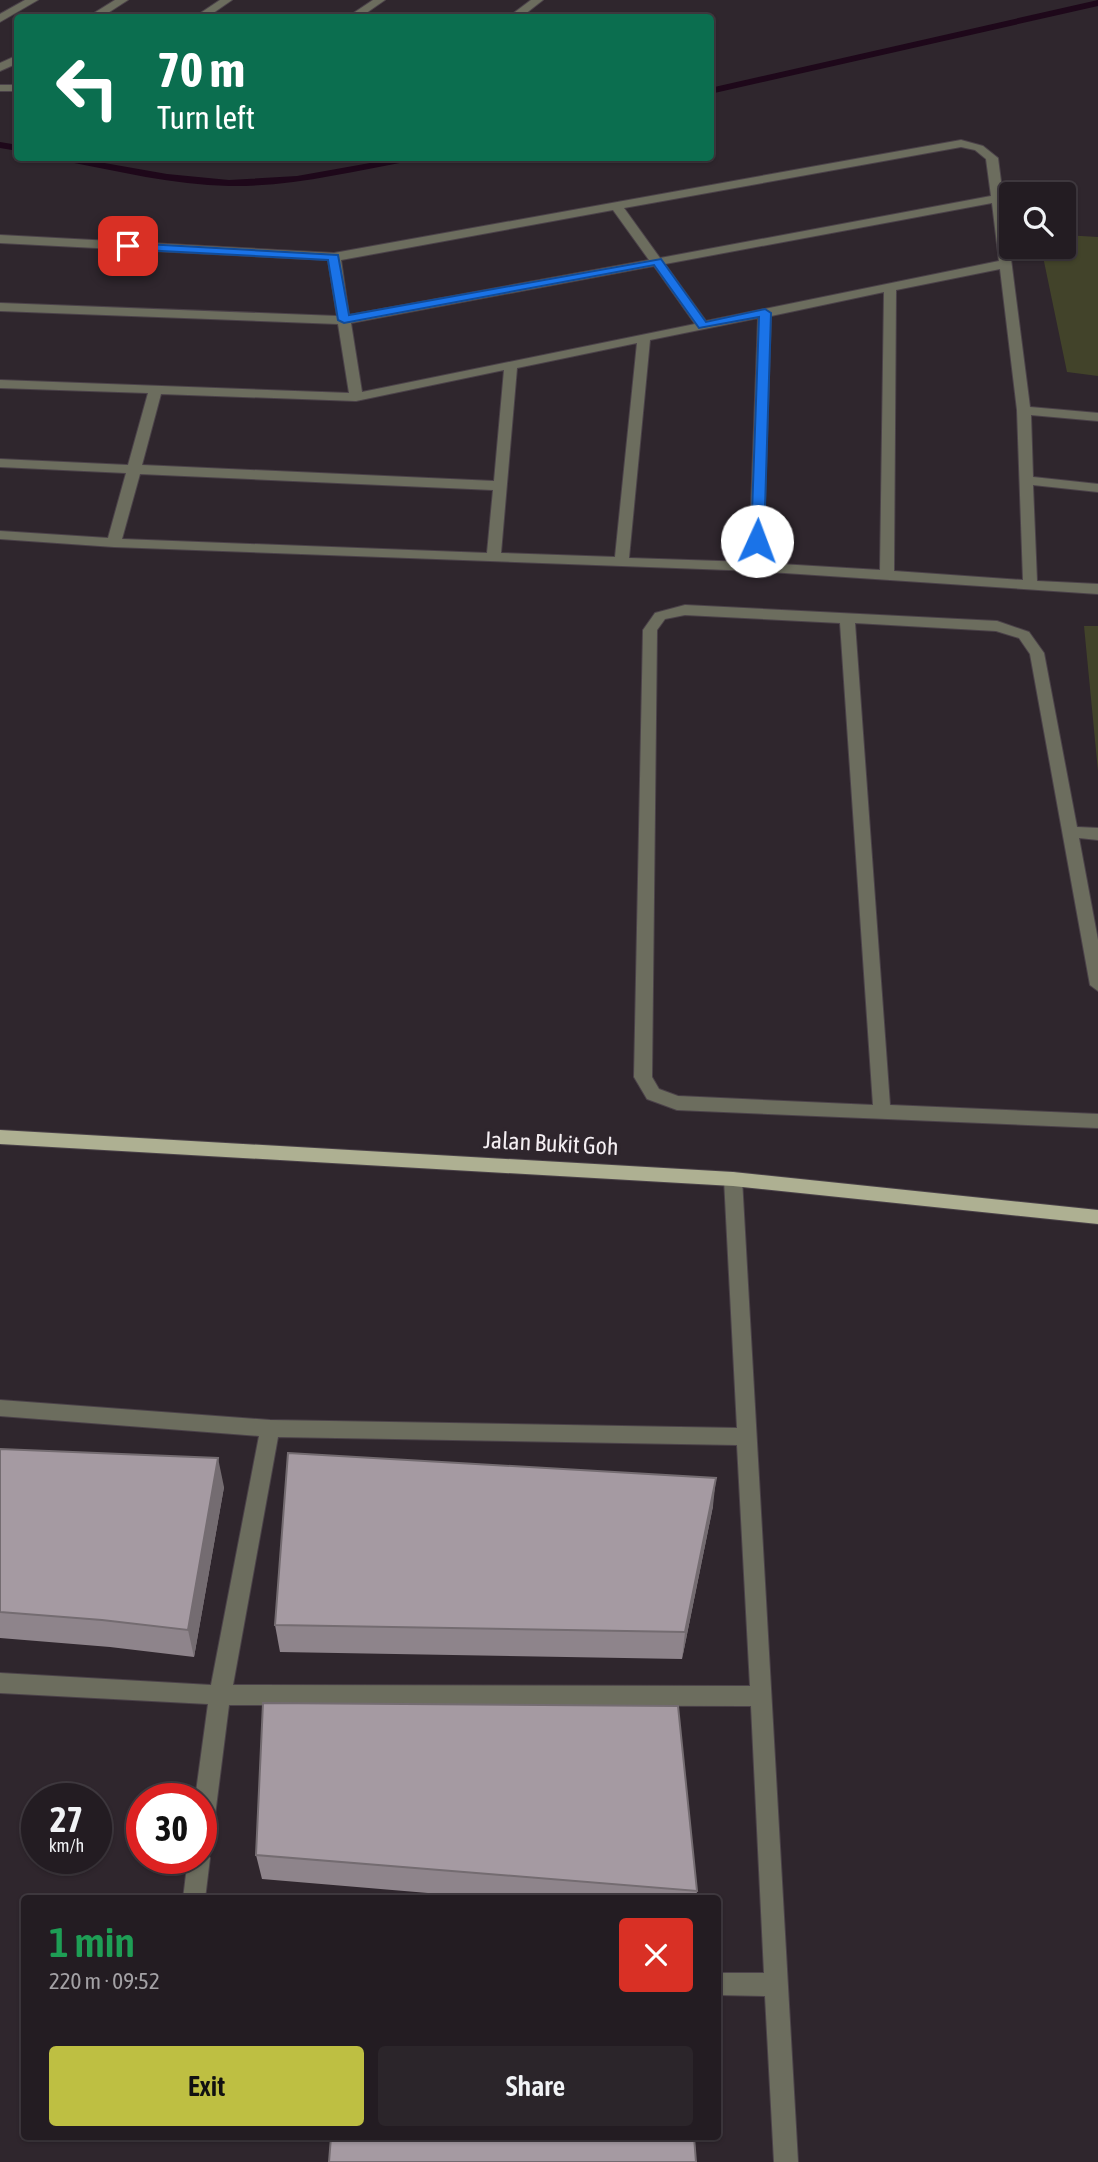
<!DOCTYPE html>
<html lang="en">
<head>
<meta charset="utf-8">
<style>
	body { margin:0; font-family:"Asap Condensed",sans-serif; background:#2b252a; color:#f1f3f6; height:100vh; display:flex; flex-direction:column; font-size:26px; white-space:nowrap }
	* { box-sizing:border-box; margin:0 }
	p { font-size:23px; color:#a3a1a5 }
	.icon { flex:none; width:38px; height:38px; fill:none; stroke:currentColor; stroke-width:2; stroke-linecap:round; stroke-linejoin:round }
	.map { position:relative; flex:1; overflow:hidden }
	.details { position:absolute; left:21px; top:1895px; width:700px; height:245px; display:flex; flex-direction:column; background:#231c22; border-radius:7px; box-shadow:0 2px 5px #0004,0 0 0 2px #403a40 }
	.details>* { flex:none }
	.banner { position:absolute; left:14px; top:14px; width:700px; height:147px; border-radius:7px; box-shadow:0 2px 5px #0004,0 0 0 2px #403a40; background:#0b6e4f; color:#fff; overflow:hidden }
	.buttons { position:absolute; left:999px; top:182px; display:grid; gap:14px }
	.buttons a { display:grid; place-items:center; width:77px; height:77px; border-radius:7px; background:#231c22; box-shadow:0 2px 5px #0004,0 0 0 2px #403a40; font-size:35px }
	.speed { position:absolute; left:21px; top:1783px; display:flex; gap:14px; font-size:35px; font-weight:700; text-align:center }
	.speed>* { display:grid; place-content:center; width:91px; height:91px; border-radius:50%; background:#231c22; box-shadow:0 2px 5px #0004,0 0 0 2px #403a40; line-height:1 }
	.speed small { font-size:18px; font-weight:400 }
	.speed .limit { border:10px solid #d22; background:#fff; color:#111 }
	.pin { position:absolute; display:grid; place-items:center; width:60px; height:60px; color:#fff; margin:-30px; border-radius:14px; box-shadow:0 4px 10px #0006 }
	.me { position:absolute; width:77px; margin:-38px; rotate:2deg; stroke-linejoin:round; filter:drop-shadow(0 0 5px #0008) }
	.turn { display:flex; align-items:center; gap:24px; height:147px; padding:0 28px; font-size:32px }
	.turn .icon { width:91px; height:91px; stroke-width:2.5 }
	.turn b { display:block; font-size:49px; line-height:60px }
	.round { display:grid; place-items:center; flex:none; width:74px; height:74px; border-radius:7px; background:#2b252a }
	.summary { display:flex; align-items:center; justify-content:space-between; height:119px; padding:0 28px }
	h1 { font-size:42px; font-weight:600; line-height:52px; color:#1e9e55 }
	.action { display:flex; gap:14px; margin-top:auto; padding:14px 28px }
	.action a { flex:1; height:80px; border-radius:7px; background:#bebf42; color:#111; font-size:28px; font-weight:600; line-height:80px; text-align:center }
	.action a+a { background:#2b252a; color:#f1f3f6 }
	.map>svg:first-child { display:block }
</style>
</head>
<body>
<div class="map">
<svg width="1098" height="2162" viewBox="0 0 1098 2162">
	<rect width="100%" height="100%" fill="#2f262d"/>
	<g fill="#42432a">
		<polygon points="1064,235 1098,237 1098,376 1067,372 1041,247 1064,247"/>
		<polygon points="1084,626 1098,626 1098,771"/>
	</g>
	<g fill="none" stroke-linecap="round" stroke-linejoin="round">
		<g fill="#1e081a" fill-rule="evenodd">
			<polygon points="1098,0 1098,6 710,94 710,88"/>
			<polygon points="0,142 18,145 18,151 0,148"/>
			<path d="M 59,158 L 76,158 L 167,174 L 229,180 L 297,176 L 398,158 L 415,158 L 410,161 C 350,172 290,187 229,186 C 173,185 118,171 64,161 Z"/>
		</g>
		<defs>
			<g id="minor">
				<polygon points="25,0 38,0 0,22 0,14"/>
				<polygon points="115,0 128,0 100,18 86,18"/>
				<polygon points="220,0 232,0 206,18 193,18"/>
				<polygon points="373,0 385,0 359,18 346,18"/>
				<polygon points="531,0 543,0 520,18 507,18"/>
				<polygon points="18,55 18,63 0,71 0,63"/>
				<rect x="0" y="85" width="18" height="6"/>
				<path d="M 961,140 L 983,146 L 998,158 L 1030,407 L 1098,413 L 1098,421 L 1031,415 L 1033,477 L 1098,484 L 1098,492 L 1033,485 L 1037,581 L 1098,584 L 1098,594 L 756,571 L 114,547 L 0,539 L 0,531 L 108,538 L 126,473 L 0,467 L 0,459 L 128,465 L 148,393 L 0,388 L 0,380 L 349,393 L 338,324 L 0,311 L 0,303 L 337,316 L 328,260 L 0,243 L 0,235 L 334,253 ZM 961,147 L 975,150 L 986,159 L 991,196 L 660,258 L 624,208 ZM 992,203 L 999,261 L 706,321 L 665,264 ZM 613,210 L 649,260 L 349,315 L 341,260 ZM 654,266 L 695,324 L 362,392 L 351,323 ZM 1000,269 L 1017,410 L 1023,580 L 894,571 L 896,290 ZM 884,292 L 880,570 L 763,563 L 771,316 ZM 758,318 L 749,562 L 629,558 L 650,340 ZM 637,343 L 615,557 L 501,553 L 517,368 ZM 504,370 L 494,481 L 142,465 L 161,394 L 356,401 ZM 140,474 L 493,490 L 487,553 L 122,539 Z"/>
				<path d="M 685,605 L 997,621 L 1029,632 L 1044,653 L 1077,827 L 1098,828 L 1098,840 L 1079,838 L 1098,940 L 1098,991 L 1090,985 L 1030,654 L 1019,638 L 996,631 L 855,623 L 890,1105 L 1098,1114 L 1098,1128 L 677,1110 L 647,1099 L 634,1077 L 643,630 L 655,613 ZM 685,615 L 840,623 L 873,1105 L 678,1096 L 659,1089 L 652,1077 L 657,630 L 665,619 Z"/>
				<path d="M 733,1172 L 739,1174 L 742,1179 L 798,2162 L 774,2162 L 765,1996 L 718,1995 L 718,1973 L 764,1973 L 751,1706 L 229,1705 L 212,1839 L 209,1847 L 203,1849 L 210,1858 L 205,1899 L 183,1899 L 188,1858 L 201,1858 L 201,1799 L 195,1799 L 208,1704 L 0,1693 L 0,1673 L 211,1685 L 259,1436 L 0,1416 L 0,1400 L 270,1420 L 737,1428 L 724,1179 L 727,1174 ZM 278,1437 L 737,1445 L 750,1686 L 233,1685 Z"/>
			</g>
			<polygon id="major" points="0,1130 733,1172 1098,1210 1098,1224 733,1186 0,1144"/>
		</defs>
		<use href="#minor" stroke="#4b4249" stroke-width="2"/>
		<use href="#major" stroke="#4b4249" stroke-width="2"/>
		<use href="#minor" fill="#6c6d5e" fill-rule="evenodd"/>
		<use href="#major" fill="#aeb092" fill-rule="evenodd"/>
	</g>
	<g fill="#8e848b">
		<polygon points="0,1449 224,1487 194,1657 110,1647 0,1638"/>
		<polygon points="713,1506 682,1659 280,1652 275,1625"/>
		<polygon points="256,1855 697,1891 696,1899 499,1899 262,1879"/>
	</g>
	<g fill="#746c71">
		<polygon points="218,1458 224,1487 194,1657 188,1630"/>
		<polygon points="716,1478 713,1506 682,1659 685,1632"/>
	</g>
	<g fill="#a59aa2" stroke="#746c71" stroke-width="2">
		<polygon points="0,1449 218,1458 188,1630 102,1620 0,1612"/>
		<polygon points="288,1453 716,1478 685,1632 275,1625"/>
		<polygon points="263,1703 678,1706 697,1891 256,1855"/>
		<polygon points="331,2137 694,2137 696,2162 329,2162"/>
	</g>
	<polygon fill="#1a73e8" stroke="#114b97" stroke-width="2" points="128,243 338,255 349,315 661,259 706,322 765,309 771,313 764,541 757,545 751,541 759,317 699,328 654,265 344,323 338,320 328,260 124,249 123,246"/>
	<g text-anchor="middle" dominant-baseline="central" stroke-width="7" stroke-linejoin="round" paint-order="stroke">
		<g font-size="24" fill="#f4eef2" stroke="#2f262d">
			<text transform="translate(551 1143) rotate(3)">Jalan Bukit Goh</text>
		</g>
	</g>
</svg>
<div class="buttons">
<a><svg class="icon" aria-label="search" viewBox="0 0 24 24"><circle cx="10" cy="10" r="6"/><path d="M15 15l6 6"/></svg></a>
</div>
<div class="speed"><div>27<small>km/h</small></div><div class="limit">30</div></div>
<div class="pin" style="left:128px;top:246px;background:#d93025"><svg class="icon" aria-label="arrive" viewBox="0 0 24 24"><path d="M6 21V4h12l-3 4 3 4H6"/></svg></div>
<svg class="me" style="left:757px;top:541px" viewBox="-20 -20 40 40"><circle r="19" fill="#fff"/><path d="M0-13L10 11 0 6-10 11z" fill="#1a73e8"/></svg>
<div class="banner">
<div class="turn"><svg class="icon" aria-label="left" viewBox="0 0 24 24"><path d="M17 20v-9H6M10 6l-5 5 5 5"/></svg><div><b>70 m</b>Turn left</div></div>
</div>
<section class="details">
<div class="summary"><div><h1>1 min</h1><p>220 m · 09:52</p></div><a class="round" style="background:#d93025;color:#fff"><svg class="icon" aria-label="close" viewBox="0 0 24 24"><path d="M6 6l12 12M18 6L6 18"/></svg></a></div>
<div class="action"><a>Exit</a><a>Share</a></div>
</section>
</div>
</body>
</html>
